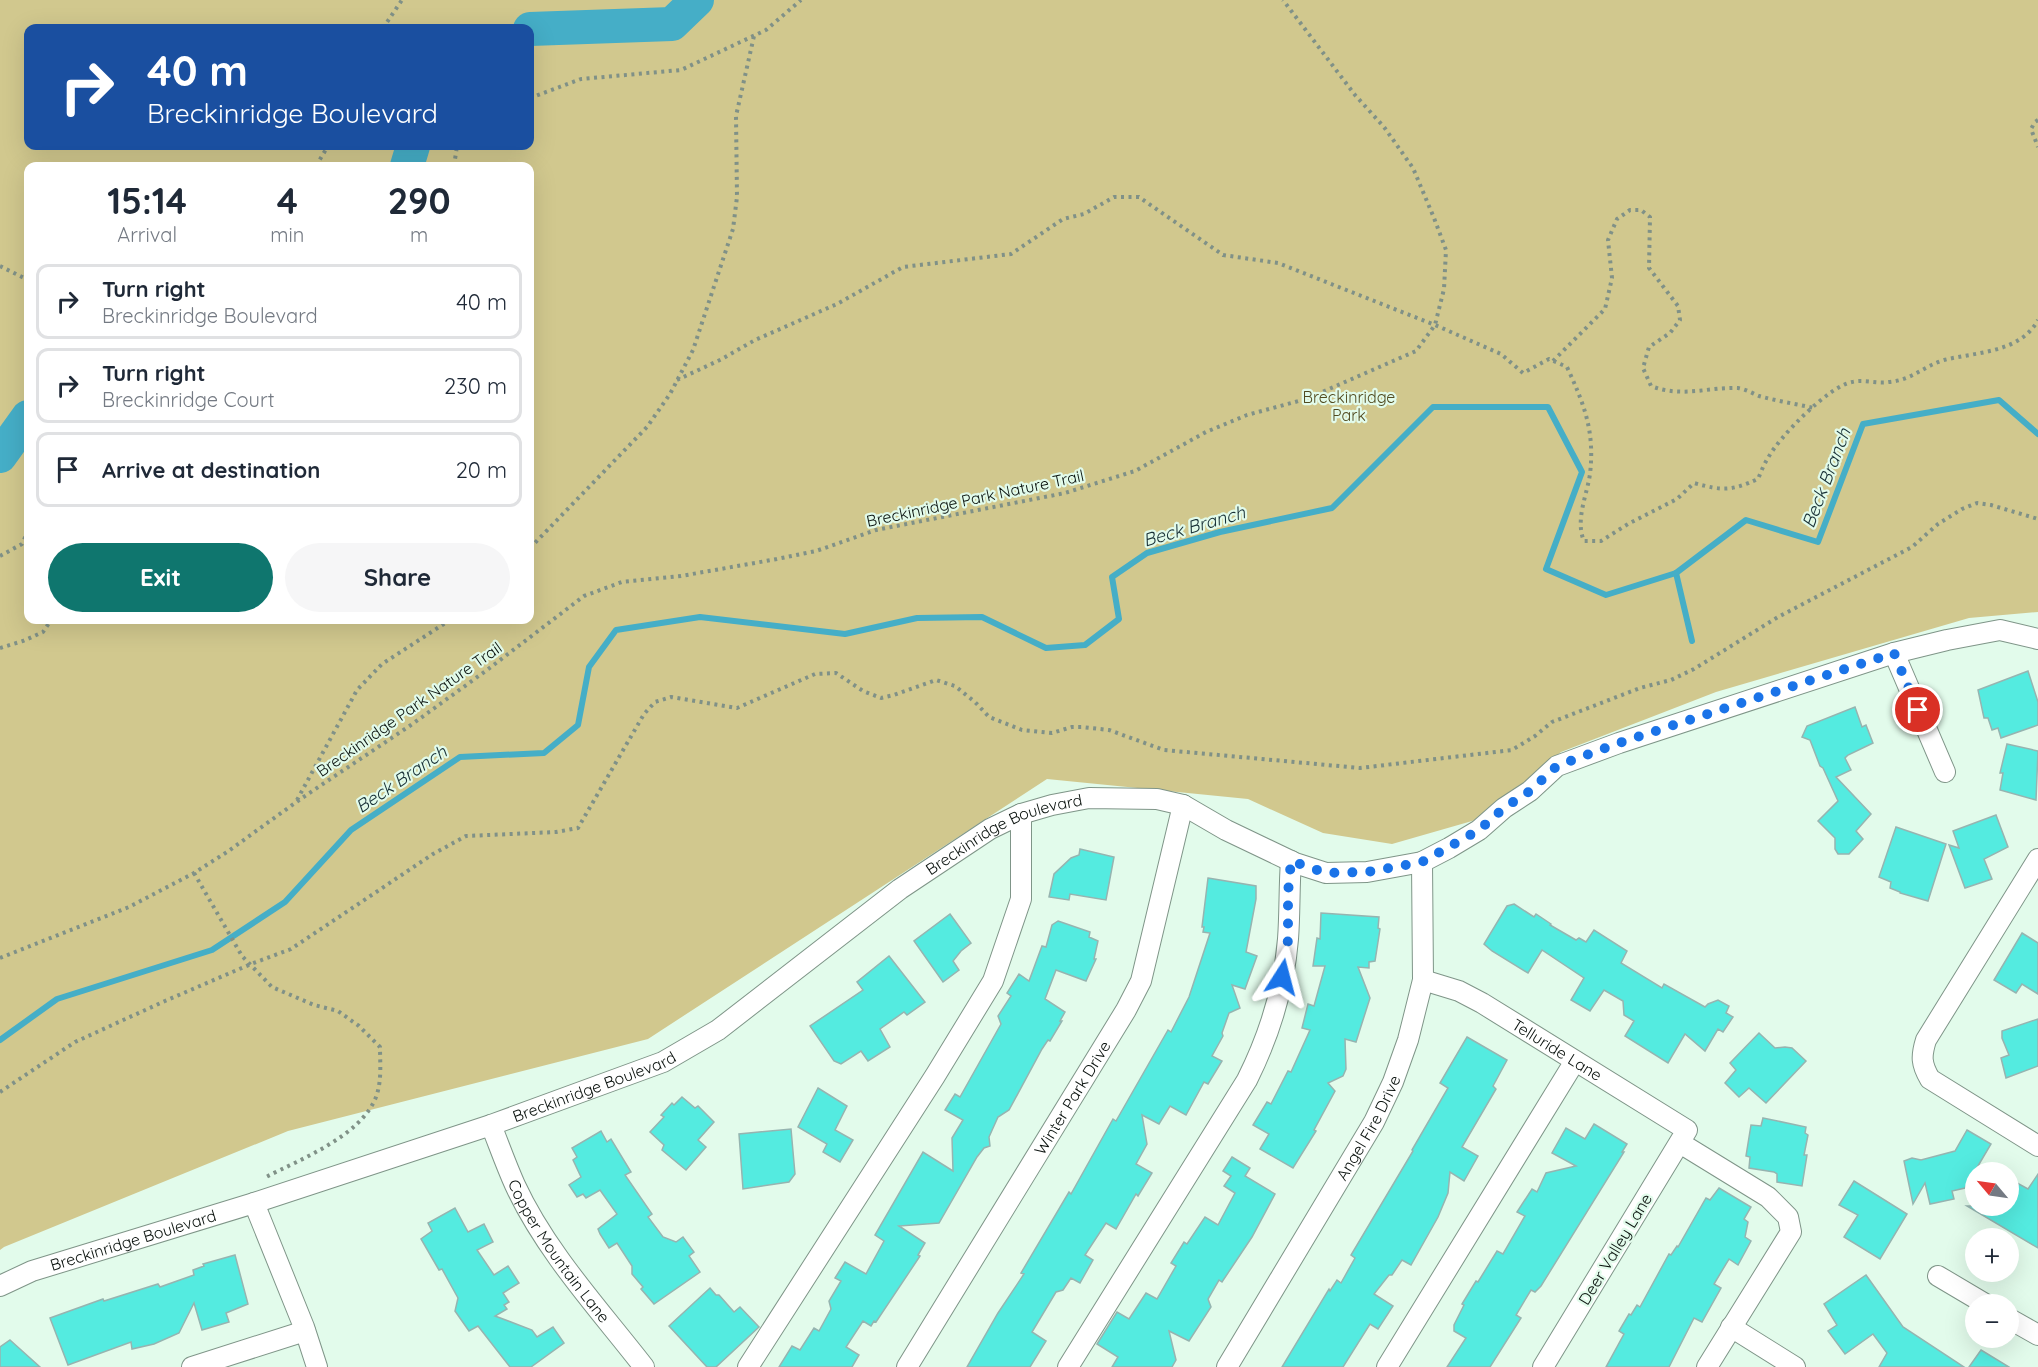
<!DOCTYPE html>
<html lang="en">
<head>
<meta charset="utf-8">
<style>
	body { margin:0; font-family:Quicksand,sans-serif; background:#f6f6f7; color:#1f2937; height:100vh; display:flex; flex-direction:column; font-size:22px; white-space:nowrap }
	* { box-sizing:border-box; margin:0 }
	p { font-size:20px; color:#747a83 }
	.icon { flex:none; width:33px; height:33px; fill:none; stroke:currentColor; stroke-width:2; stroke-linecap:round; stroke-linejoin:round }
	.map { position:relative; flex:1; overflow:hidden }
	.sheet { position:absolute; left:24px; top:162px; width:510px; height:462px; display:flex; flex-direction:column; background:#fff; border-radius:12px; box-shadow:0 6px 24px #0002 }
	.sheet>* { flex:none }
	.banner { position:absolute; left:24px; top:24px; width:510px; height:126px; border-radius:12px; box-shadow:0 6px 24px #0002; background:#1a4fa0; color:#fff; overflow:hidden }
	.needle { width:39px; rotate:299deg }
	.buttons { position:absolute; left:1965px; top:1162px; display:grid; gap:12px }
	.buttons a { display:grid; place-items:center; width:54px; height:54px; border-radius:50%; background:#fff; box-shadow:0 6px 24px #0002; font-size:30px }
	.pin { position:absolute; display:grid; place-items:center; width:51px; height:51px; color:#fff; margin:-26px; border:3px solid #fff; border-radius:50%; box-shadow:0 2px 6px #0007 }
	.me { position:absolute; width:66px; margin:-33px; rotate:9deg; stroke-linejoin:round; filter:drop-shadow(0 0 4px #0008) }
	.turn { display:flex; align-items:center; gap:21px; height:126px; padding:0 24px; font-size:27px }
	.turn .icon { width:78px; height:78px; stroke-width:2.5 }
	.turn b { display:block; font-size:42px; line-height:51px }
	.eta { display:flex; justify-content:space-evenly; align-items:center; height:102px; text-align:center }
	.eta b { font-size:36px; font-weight:800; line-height:42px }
	.button { display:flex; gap:12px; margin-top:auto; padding:12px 24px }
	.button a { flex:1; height:69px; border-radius:36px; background:#0f766e; color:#fff; font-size:24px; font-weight:800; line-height:69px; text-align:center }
	.button a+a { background:#f6f6f7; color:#1f2937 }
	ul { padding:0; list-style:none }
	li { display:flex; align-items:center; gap:18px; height:75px; margin:0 12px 9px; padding:0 12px; border:3px solid #e0e1e3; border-radius:12px }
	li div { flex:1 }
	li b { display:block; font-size:22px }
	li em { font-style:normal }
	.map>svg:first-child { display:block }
</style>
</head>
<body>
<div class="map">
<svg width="2038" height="1367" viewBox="0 0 2038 1367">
	<rect width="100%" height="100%" fill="#e2fbeb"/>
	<path fill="#d1c88e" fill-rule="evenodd" d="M 0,0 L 2038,0 L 2038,612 L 1969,618 L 1716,692 L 1561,752 L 1486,817 L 1392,844 L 1323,833 L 1248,799 L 1047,779 L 648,1039 L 288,1131 L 4,1247 L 0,1250 ZM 28,28 L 530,28 L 530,146 L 28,146 ZM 28,166 L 530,166 L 530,620 L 28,620 Z"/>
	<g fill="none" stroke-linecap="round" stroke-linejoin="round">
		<g stroke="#45aec7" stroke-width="6">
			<polyline points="1676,573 1692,641"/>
			<polyline points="0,1040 57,999 212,950 285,902 351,830 460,757 544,753 578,725 589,667 616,630 700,617 845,634 917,618 982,617 1046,648 1085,645 1119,619 1112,577 1147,553 1220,532 1332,508 1433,407 1548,407 1582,472 1546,569 1606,595 1676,573 1746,520 1818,542 1863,424 1999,400 2038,434"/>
		</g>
		<g stroke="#45aec7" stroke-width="34">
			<polyline points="530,29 672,24 697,0"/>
			<polyline points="407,166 413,146"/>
			<polyline points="0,456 28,417"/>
		</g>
	</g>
	<g fill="#54ebe0" stroke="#96b4b0" stroke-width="1.5">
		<polygon points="2028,671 2038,702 2038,725 2001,738 1998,728 1992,730 1988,718 1984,718 1978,690"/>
		<polygon points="1855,707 1862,727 1866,725 1873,743 1848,755 1845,758 1851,770 1836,777 1871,814 1856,831 1863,839 1849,854 1838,854 1835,849 1835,838 1818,821 1838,801 1823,768 1820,766 1810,740 1802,737 1807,726"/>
		<polygon points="2007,744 2038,751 2036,800 2000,790 2003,773 2000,773"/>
		<polygon points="1996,815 2008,847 1984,859 1992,879 1965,888 1949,845 1959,848 1953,831"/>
		<polygon points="1896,827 1946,844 1928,901 1900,893 1900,892 1890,888 1891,882 1879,877"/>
		<polygon points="1080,849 1114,857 1106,900 1070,894 1069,900 1049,897 1054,874 1071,858 1079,855"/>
		<polygon points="1208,878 1256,886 1256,899 1246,952 1257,956 1245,989 1232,985 1240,1008 1229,1013 1222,1033 1223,1036 1212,1056 1222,1061 1208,1084 1204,1082 1186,1115 1170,1106 1159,1124 1142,1115 1147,1144 1136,1164 1152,1173 1138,1196 1136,1194 1116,1229 1106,1223 1085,1255 1093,1260 1080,1283 1071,1278 1063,1290 1056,1292 1032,1332 1046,1341 1030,1367 967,1367 998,1313 1024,1274 1021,1273 1069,1192 1071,1194 1113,1119 1116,1121 1168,1030 1171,1032 1189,997 1210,933 1203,932 1204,927 1202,927"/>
		<polygon points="1514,904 1534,917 1536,914 1551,924 1550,925 1576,940 1579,938 1586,942 1594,930 1627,951 1621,963 1662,988 1664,984 1705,1007 1708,1004 1718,1000 1729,1006 1726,1013 1733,1017 1723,1032 1718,1029 1705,1051 1685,1034 1668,1063 1625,1036 1634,1021 1624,1015 1623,1001 1604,990 1590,1011 1571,1000 1584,978 1542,950 1528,973 1492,951 1484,944 1507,906"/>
		<polygon points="1321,913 1379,917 1378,928 1380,929 1375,961 1369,962 1369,968 1358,967 1370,998 1356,1042 1345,1039 1346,1069 1343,1076 1328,1083 1335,1091 1314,1130 1316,1131 1293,1168 1260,1149 1269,1134 1253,1125 1267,1102 1271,1104 1288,1071 1291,1072 1310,1030 1302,1028 1308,1004 1314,1006 1325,966 1313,966 1317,938 1320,939"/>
		<polygon points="950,914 971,943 961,951 953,961 959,970 943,982 914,941"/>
		<polygon points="1058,921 1090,932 1089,937 1098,941 1094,959 1096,959 1086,981 1056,970 1045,999 1065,1012 1060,1021 1062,1021 1050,1041 1048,1040 1042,1049 1009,1110 998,1117 989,1137 990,1146 984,1148 977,1157 939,1223 899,1226 925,1243 918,1255 920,1256 876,1322 874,1321 871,1326 863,1321 846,1347 859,1355 852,1367 779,1367 792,1346 800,1350 814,1328 819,1331 831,1309 829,1301 841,1281 835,1278 845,1262 866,1274 884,1241 875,1235 923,1152 953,1171 952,1138 963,1120 945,1110 955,1094 960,1097 1001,1024 998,1016 1011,996 1007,993 1019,974 1029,981 1042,946 1046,947 1052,925"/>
		<polygon points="2022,933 2038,943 2038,994 2022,984 2016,993 1994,980"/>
		<polygon points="889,956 925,1002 907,1015 904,1012 880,1029 890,1047 868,1061 861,1051 841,1064 834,1061 810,1026 863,990 857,982"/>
		<polygon points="2038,1019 2038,1066 2006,1078 2001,1058 2009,1055 2002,1038 2002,1031"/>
		<polygon points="1759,1033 1775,1048 1785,1047 1792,1048 1806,1061 1766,1103 1749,1088 1739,1097 1725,1083 1736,1070 1730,1063"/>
		<polygon points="1467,1037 1507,1060 1493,1086 1496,1089 1462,1147 1478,1156 1464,1181 1450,1172 1448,1193 1438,1217 1411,1265 1402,1260 1392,1275 1389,1275 1374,1294 1393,1306 1378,1329 1370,1324 1343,1367 1282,1367 1329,1289 1330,1291 1337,1280 1341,1283 1355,1258 1351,1255 1413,1151 1412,1150 1448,1088 1440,1083"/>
		<polygon points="818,1088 847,1106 835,1130 853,1140 840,1162 823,1152 827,1144 798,1127"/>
		<polygon points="682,1097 695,1108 698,1106 714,1122 698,1140 706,1147 686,1170 662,1150 664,1145 650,1132 664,1117 661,1115 672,1103 674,1105"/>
		<polygon points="1763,1118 1806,1127 1805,1133 1808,1135 1804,1155 1807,1155 1802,1186 1777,1182 1777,1174 1774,1172 1749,1168 1750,1157 1746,1156 1751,1125 1761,1126"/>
		<polygon points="1594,1124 1627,1144 1622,1152 1624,1152 1541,1286 1535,1292 1531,1290 1516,1315 1521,1318 1490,1367 1447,1367 1466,1338 1454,1331 1454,1325 1464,1305 1462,1304 1476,1281 1478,1282 1497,1251 1503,1254 1525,1216 1517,1212 1532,1189 1537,1192 1546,1173 1576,1166 1552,1153 1566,1128 1585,1139"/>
		<polygon points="791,1129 795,1174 789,1182 743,1189 739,1134"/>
		<polygon points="1967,1130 1991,1144 1965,1188 1952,1191 1954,1199 1930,1204 1925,1183 1913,1204 1904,1161 1912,1158 1921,1160 1955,1151"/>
		<polygon points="601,1131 607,1142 611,1139 631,1172 625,1175 652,1214 648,1217 663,1237 676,1242 683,1237 694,1252 689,1256 700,1272 654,1304 641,1289 643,1287 632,1274 632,1266 617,1243 609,1248 600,1234 598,1229 617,1214 600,1190 586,1198 583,1194 577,1197 569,1185 581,1177 573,1160 577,1157 572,1148"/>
		<polygon points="1232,1157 1250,1168 1245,1176 1275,1194 1252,1237 1222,1282 1219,1280 1208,1299 1211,1307 1189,1341 1169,1331 1176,1360 1172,1367 1112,1367 1118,1357 1097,1344 1117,1312 1129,1319 1146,1293 1157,1299 1176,1266 1171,1263 1184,1242 1187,1244 1205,1217 1218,1225 1235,1193 1224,1186 1231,1176 1223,1171"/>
		<polygon points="2038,1174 2038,1248 1967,1206 2008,1206 2008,1178 2028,1189"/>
		<polygon points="1854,1181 1907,1214 1880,1259 1844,1237 1858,1215 1839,1205"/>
		<polygon points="1719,1188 1751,1207 1744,1219 1748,1222 1745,1237 1751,1241 1738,1265 1729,1259 1714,1284 1721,1288 1702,1322 1694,1318 1669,1367 1606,1367 1624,1334 1619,1331 1629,1314 1631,1315 1637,1305 1640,1307 1669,1254 1671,1255 1677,1246 1678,1247 1706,1198 1710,1200"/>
		<polygon points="455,1208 468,1232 484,1224 493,1242 477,1250 494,1275 508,1266 519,1283 503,1293 509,1302 504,1305 507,1309 495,1316 532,1330 537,1337 553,1327 564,1343 531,1367 510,1367 478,1326 469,1331 455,1311 458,1298 442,1269 439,1270 421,1239 432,1231 428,1223"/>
		<polygon points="235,1255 248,1304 226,1313 229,1322 202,1330 194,1303 179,1333 154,1344 132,1349 131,1342 68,1365 50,1318 103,1299 104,1301 158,1284 160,1287 194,1275 193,1270 204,1266 203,1264"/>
		<polygon points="1866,1275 1903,1327 1964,1367 1879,1367 1887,1353 1873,1334 1845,1354 1828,1331 1837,1325 1824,1304"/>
		<polygon points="710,1288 716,1295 719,1295 734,1312 740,1307 759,1327 716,1367 707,1367 669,1326"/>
		<polygon points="10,1340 40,1367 0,1367 0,1347"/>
		<polygon points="1981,1350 2009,1367 1969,1367"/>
	</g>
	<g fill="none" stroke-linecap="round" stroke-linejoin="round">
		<defs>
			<g id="minor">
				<polyline points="1894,653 1945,772"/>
				<path d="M 2038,859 L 1926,1040 C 1921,1056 1921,1064 1930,1079 L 2038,1146"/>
				<path id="s1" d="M 1423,980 L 1459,991 L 1482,1003 L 1687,1130 L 1543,1367"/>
				<path id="s2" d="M 491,1125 C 499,1145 506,1165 515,1185 C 546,1252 599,1309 644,1367"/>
				<polyline points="1680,1143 1768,1197 1788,1217 1791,1232 1707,1367"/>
				<polyline points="254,1203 304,1327 317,1367"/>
				<polyline points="1938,1276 1987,1305"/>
				<path id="s3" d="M 0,1286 L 32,1271 L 254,1203 L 491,1125 L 663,1062 L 718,1030 L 900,889 L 990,829 L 1021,814 L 1052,805 L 1089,798 L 1157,799 L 1183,805 L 1226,830 L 1295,863 L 1326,873 L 1367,872 L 1422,862 L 1449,848 L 1479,830 L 1504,808 L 1530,791 L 1557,766 L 1619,743 L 1894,653 L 1947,640 L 2000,630 L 2038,639"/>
				<polyline points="2008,1318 2038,1335"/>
				<polyline points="1731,1327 1795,1367"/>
				<polyline points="192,1367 305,1331"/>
				<polyline points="748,1367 935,1076 993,981 1021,899 1021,814"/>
				<path id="s4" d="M 907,1367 L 1126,1010 L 1141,981 L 1183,805"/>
				<path d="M 1068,1367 L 1247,1080 C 1269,1036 1284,989 1288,939 C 1290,913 1289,887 1291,861"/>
				<path id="s5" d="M 1227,1367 L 1374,1122 L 1393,1082 L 1408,1040 L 1423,980 L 1422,862"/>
				<polyline points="1387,1367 1575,1061"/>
			</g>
		</defs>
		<use href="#minor" stroke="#7f9588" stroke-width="22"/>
		<g stroke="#809187" stroke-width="4" stroke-dasharray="3 4.5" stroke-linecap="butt">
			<polyline points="383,28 402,0"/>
			<polyline points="530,98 581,79 681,70 766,30 801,0"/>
			<polyline points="2038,120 2035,122 2031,129 2038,147"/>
			<polyline points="316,166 328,146"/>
			<polyline points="454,166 457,146"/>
			<polyline points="0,266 28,280"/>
			<path d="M 1553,361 L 1605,309 L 1612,278 L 1608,240 L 1617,219 L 1630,210 L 1641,210 L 1650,217 L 1649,268 L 1678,306 L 1680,320 L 1670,333 L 1649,347 L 1643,368 L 1651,386 C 1682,398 1707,387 1738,388 C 1745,389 1752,393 1759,396 C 1777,401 1796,404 1814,408"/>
			<path d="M 677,380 L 722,359 L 755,340 L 837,304 L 903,267 L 1011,254 L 1063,219 L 1084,214 L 1114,197 L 1139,197 L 1223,255 L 1278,263 L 1435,325 L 1501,354 L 1523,373 L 1549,359 L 1567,367 C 1584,404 1595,431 1590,474 C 1587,495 1575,520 1584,541 L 1601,541 L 1628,524 L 1677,499 L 1694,483 C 1723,491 1731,491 1758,479 C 1761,472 1764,464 1768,458 C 1779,437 1829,386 1852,382 C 1864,379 1877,384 1889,382 C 1912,380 1924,366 1944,360 C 1976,352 2020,353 2038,320"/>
			<polyline points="530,548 647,427 670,394 693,350 733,229 737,197 736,116 754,36"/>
			<polyline points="0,556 22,544 28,531"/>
			<polyline points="0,648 23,641 43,632 51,620"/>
			<polyline points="297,800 357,690 382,664 450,620"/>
			<path d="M 194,873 L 242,956 L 272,987 L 314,1005 L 338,1011 L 359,1026 L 380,1047 C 380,1063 382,1081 376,1097 C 361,1136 301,1159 266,1177"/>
			<polyline points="0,958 129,907 194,873 227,852 302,798 411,725 487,670 584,596 622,582 681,576 777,559 816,551 876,530 1065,493 1135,471 1206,432 1247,415 1306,399 1416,351 1435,325 1444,289 1446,250 1434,218 1413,168 1384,127 1355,95 1283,0"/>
			<polyline points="0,1092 75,1042 165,1001 251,964 291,949 433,854 466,836 556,832 578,828 644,714 655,702 671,697 737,708 815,674 836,673 863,691 881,698 894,695 936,680 955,686 975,702 989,717 1022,730 1052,733 1072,727 1082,727 1109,730 1164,750 1360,768 1512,750 1535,736 1552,722 1640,688 1671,680 1694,669 1778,617 1912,547 1938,524 1962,509 1977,503 1991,505 2038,519"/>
		</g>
		<use href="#minor" stroke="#fff" stroke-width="20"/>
	</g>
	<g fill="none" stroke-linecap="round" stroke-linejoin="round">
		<polyline stroke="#1a73e8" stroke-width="10" stroke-dasharray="0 18" points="1282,977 1288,940 1288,893 1291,861 1326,873 1367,872 1422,862 1479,830 1504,808 1530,791 1557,766 1619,743 1894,653 1918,710"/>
	</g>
	<g text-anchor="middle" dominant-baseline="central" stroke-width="4.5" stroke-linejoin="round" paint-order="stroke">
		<g font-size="16" fill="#514a1f" stroke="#e2fbeb">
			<text x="1349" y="397">Breckinridge<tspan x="1349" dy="18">Park</tspan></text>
		</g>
		<g font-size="16" fill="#09110d" stroke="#e2fbeb">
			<text transform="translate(975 498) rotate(-12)">Breckinridge Park Nature Trail</text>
			<text transform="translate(409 709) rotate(-35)">Breckinridge Park Nature Trail</text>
			<text stroke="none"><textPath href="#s3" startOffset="1113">Breckinridge Boulevard</textPath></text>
			<text stroke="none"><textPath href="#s1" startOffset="152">Telluride Lane</textPath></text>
			<text stroke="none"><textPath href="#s3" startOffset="627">Breckinridge Boulevard</textPath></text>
			<text stroke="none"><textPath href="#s4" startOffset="316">Winter Park Drive</textPath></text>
			<text stroke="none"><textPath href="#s5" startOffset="278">Angel Fire Drive</textPath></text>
			<text stroke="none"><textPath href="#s3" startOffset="141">Breckinridge Boulevard</textPath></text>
			<text transform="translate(1615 1249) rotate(-59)">Deer Valley Lane</text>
			<text stroke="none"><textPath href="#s2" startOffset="144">Copper Mountain Lane</textPath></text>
		</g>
		<g font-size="18" font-style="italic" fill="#172f35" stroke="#e2fbeb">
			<text transform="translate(1826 478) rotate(-69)">Beck Branch</text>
			<text transform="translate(1194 526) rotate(-16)">Beck Branch</text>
			<text transform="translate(401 779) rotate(-34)">Beck Branch</text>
		</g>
	</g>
</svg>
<div class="buttons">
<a><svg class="needle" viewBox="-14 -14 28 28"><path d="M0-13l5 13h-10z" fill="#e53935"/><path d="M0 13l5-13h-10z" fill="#747a83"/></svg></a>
<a>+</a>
<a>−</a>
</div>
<div class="pin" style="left:1918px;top:710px;background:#d93025"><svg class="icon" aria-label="arrive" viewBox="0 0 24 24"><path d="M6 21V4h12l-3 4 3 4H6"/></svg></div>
<svg class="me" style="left:1282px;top:977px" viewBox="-20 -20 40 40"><path d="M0-17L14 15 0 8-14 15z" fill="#1a73e8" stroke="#fff" stroke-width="4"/></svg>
<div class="banner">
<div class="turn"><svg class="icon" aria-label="right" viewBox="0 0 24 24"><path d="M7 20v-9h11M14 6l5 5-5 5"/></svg><div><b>40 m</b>Breckinridge Boulevard</div></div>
</div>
<section class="sheet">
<div class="eta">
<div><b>15:14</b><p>Arrival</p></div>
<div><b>4</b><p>min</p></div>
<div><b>290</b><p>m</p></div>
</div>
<ul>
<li><svg class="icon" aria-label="right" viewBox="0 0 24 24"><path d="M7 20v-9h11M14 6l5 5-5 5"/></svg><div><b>Turn right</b><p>Breckinridge Boulevard</p></div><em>40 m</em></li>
<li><svg class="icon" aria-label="right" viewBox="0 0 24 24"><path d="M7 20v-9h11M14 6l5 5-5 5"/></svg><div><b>Turn right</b><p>Breckinridge Court</p></div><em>230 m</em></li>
<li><svg class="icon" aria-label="arrive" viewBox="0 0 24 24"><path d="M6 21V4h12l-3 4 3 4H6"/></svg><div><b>Arrive at destination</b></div><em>20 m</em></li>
</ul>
<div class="button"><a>Exit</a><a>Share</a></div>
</section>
</div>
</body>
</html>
